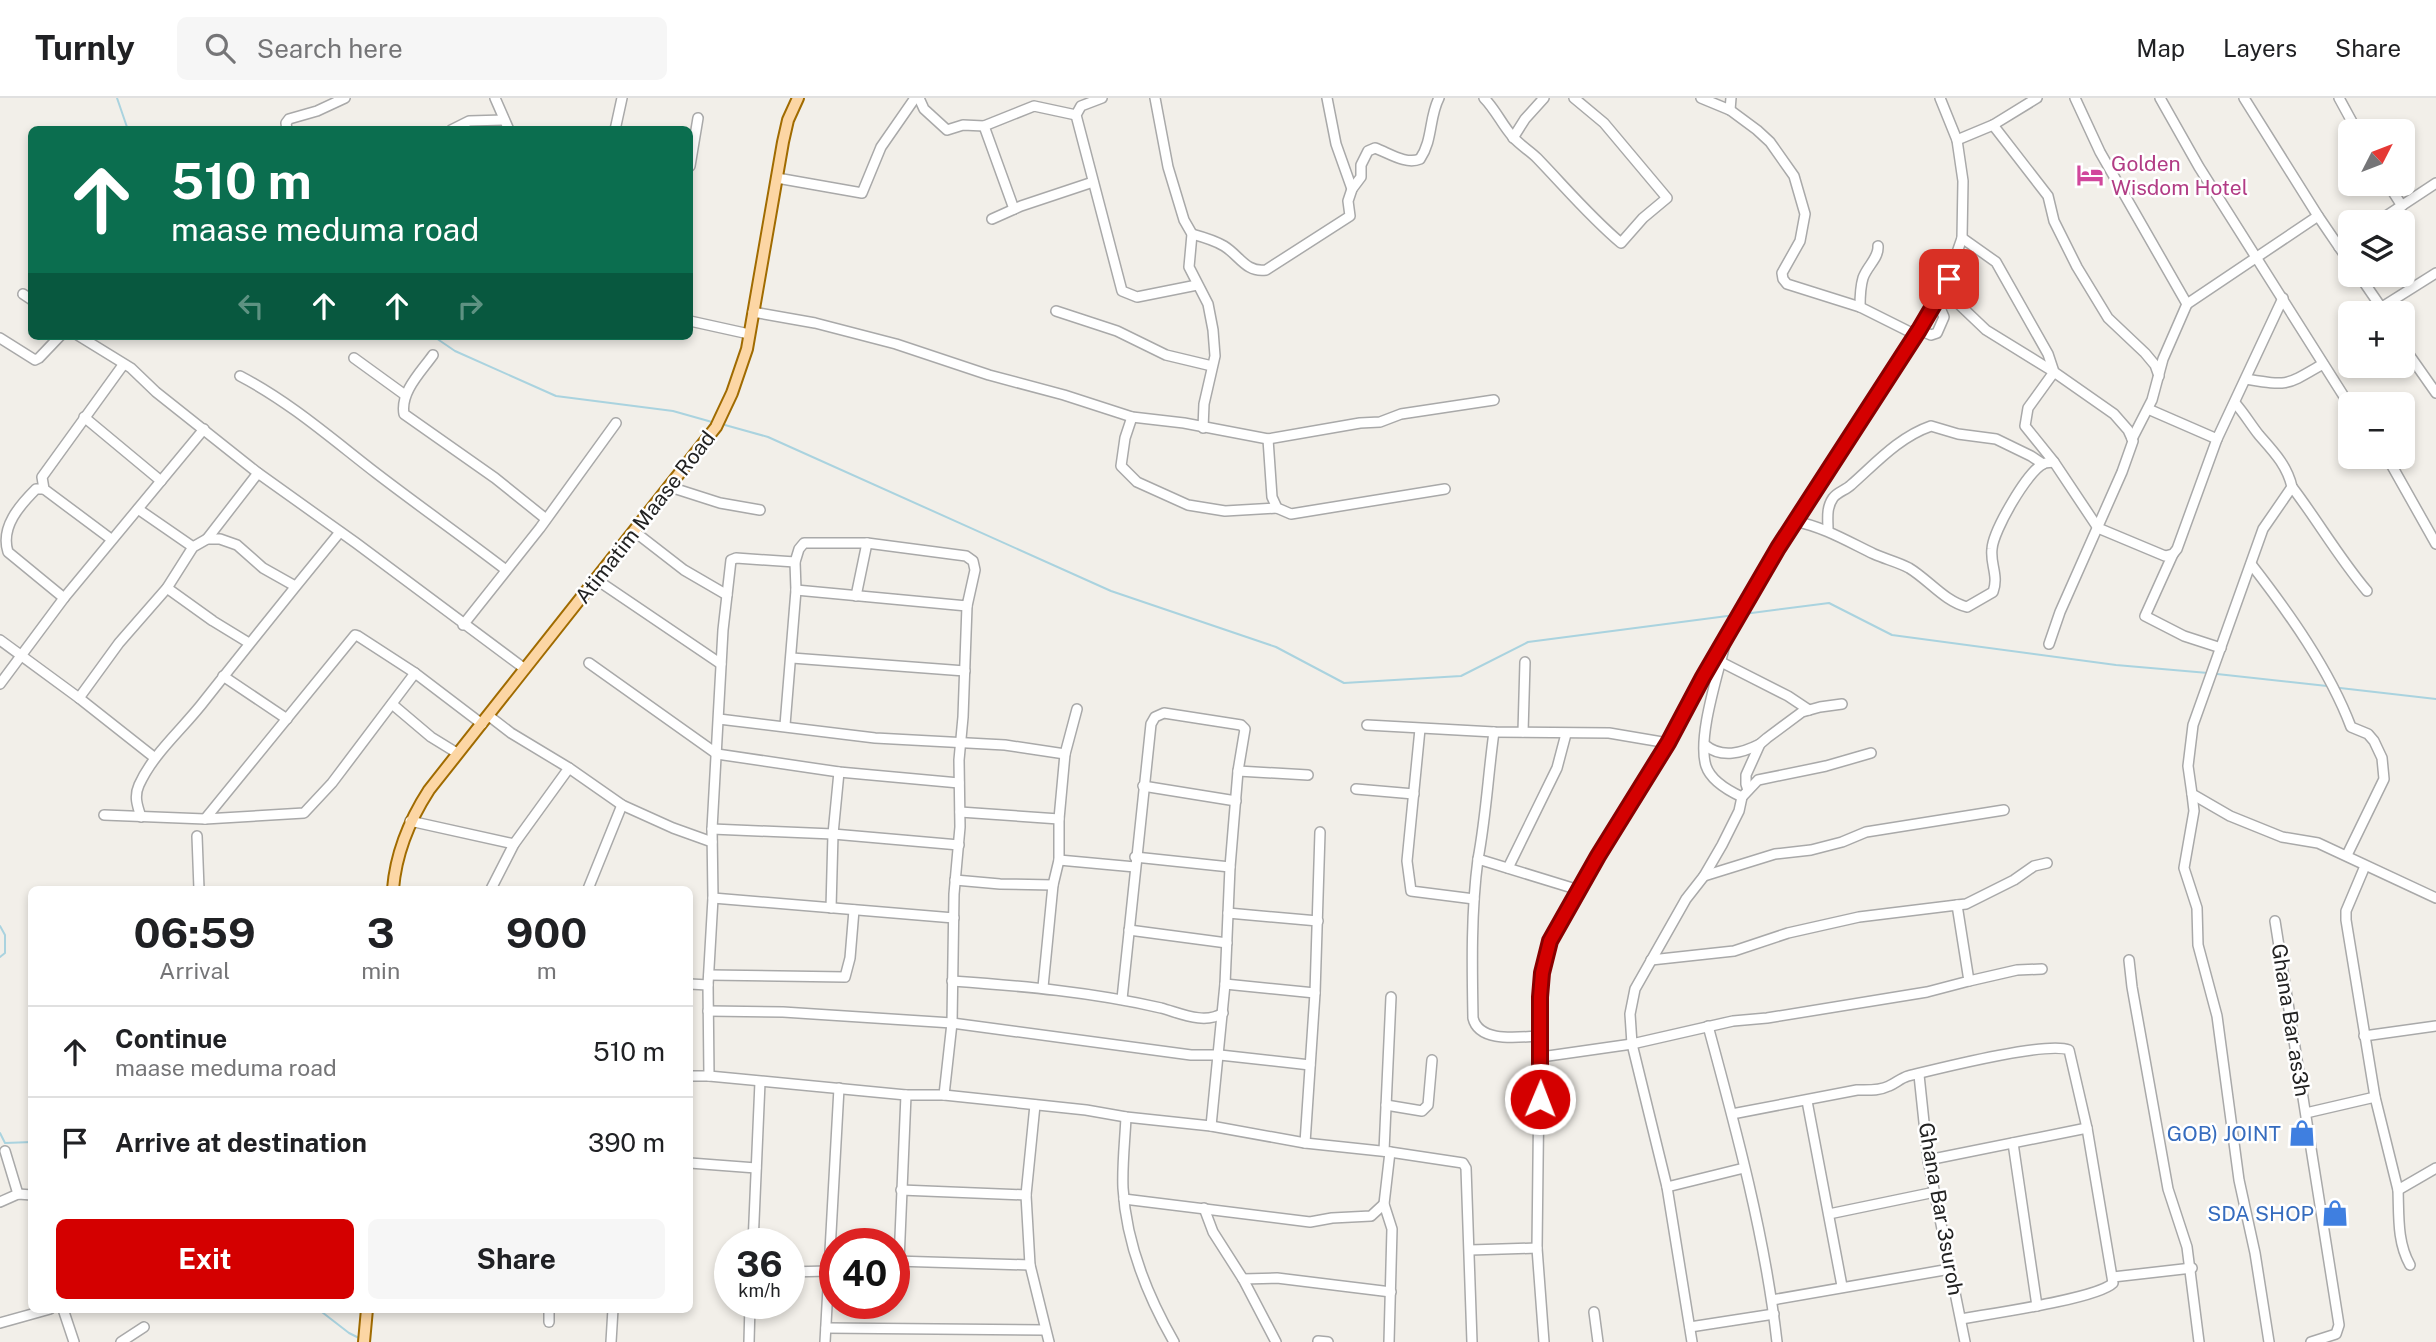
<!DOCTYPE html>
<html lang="en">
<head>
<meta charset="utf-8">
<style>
	body { margin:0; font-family:"Public Sans",sans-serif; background:#f6f6f6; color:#202124; height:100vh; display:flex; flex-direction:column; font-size:26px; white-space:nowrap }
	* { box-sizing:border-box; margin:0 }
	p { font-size:23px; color:#757577 }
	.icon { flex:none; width:38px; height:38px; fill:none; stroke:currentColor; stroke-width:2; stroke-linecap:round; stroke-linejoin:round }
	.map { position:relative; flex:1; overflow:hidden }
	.sheet { position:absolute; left:28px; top:788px; width:665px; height:427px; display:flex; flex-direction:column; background:#fff; border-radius:10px; box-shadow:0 4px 10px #0003 }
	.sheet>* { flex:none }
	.banner { position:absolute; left:28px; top:28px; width:665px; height:214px; border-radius:10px; box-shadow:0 4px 10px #0003; background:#0b6e4f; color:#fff; overflow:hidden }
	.needle { width:46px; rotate:48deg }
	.fabs { position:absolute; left:2338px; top:21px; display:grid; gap:14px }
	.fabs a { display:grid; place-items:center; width:77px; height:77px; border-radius:10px; background:#fff; box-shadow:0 4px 10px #0003; font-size:35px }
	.speed { position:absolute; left:714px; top:1130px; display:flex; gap:14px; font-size:35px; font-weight:700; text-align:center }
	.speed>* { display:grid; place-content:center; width:91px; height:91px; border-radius:50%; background:#fff; box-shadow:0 4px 10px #0003; line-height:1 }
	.speed small { font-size:18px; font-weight:400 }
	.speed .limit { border:10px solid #d22; background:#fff; color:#111 }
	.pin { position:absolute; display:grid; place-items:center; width:60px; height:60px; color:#fff; margin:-30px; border-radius:14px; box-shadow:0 4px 10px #0006 }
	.me { position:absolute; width:77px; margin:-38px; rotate:1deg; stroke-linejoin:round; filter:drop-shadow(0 0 5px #0008) }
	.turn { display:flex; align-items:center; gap:24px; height:147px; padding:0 28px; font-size:32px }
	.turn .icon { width:91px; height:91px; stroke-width:2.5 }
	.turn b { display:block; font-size:49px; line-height:60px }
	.lanes { display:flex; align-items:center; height:66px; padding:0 28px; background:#0003; justify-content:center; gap:35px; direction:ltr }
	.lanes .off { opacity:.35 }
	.eta { display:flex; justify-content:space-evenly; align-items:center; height:119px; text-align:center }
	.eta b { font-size:42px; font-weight:700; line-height:49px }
	.action { display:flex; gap:14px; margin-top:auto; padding:14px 28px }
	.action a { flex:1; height:80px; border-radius:10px; background:#d40000; color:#fff; font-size:28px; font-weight:700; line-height:80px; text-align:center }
	.action a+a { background:#f6f6f6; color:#202124 }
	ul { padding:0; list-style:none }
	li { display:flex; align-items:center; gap:21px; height:91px; padding:0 28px; border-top:2px solid #e0e0e0 }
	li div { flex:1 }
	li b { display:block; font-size:26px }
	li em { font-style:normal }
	header { display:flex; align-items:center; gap:42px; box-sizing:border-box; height:98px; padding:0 35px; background:#fff; border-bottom:2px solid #e0e0e0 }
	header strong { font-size:33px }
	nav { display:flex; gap:38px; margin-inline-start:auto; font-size:24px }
	.search { width:490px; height:63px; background:#f6f6f6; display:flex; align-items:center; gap:18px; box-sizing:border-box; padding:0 24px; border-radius:10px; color:#757577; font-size:26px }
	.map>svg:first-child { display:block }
</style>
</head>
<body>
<header>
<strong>Turnly</strong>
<div class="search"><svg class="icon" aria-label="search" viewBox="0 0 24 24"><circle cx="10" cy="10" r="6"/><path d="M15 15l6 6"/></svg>Search here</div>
<nav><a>Map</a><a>Layers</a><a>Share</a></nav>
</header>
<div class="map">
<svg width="2436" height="1244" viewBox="0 0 2436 1244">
	<rect width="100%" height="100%" fill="#f2efe9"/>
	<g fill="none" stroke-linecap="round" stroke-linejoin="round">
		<g stroke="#aad3df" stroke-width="2">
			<polyline points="117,0 128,32"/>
			<polyline points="433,238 455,253 556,298 673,313 712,324"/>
			<polyline points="725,327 768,339 1111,493 1276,549 1344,585 1461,578 1528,544 1735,517"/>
			<polyline points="1744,516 1829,505 1892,537 2116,567 2208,575"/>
			<polyline points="2217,576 2327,588"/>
			<polyline points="2340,590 2436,601"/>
			<polyline points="0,828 5,837 5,855 0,859"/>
			<polyline points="0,1035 5,1045 32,1044"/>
			<polyline points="318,1211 349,1235 359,1240"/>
		</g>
		<defs>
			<g id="minor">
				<polyline points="495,0 509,32"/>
				<polyline points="919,0 924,11 947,32 963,27 984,28 1034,8 1076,17"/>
				<polyline points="1102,0 1081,8 1076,17 1122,193 1137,199 1197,187"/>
				<polyline points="1155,0 1168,69 1184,122 1192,136 1189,169 1208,206 1213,232 1215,258 1204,306 1203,330"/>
				<polyline points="1327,0 1336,46 1352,91"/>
				<path d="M 1484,0 C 1496,12 1502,27 1513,39 C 1520,47 1530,53 1537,60 C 1565,89 1590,119 1621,145 L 1643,120 L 1667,100 L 1604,25 L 1574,0"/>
				<polyline points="1701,0 1730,12 1757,32 1770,44 1794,78 1805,116 1800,143 1782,175 1783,181 1787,186 1860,209 1916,237"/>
				<polyline points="2075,0 2100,54 2187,206 2163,261 2152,302 2132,341"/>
				<polyline points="2160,0 2199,69 2350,308"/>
				<polyline points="2244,0 2318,118 2350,165"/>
				<polyline points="2339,0 2357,33"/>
				<polyline points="1730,12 1731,0"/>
				<polyline points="1993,27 2048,98 2054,123 2077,169 2108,220 2145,255 2155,267 2159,278"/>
				<polyline points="984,28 1014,111"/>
				<polyline points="287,32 286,25 289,21 317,13 345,0"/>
				<polyline points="451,32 469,23 504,22"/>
				<polyline points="615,32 622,0"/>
				<polyline points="1513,40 1525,21 1544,0"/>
				<polyline points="1957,42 1993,27 2037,0"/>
				<polyline points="690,68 698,20"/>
				<polyline points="777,80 862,95 881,49 915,0"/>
				<polyline points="2388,86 2402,108"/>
				<polyline points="992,121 1021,108 1093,84"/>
				<polyline points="2377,124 2436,85"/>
				<path d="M 1192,136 C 1203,139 1214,142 1224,148 C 1239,157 1246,175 1266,172 L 1350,118 L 1348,103 L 1352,91 L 1361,79 L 1361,67 L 1368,53 L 1375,50 C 1389,55 1406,67 1420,61 C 1433,42 1429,19 1439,0"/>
				<polyline points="1962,140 1996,164 2048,256 2054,274 2114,316 2128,332 2133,343 2122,374 2060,514 2049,546"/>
				<polyline points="2339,149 2350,142"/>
				<polyline points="2359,177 2385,215"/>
				<polyline points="1944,192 1986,232 2054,274 2028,310 2025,328 2054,364 2098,430 2165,458 2173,456 2177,451 2217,341 2283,200"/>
				<polyline points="23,196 32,202"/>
				<polyline points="2187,206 2318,118"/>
				<path d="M 1860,209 C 1860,199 1860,190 1863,180 C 1867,168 1879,160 1878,148"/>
				<polyline points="2382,209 2436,175"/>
				<polyline points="1056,213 1117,233 1166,257 1212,268"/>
				<polyline points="753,214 815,225 896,246 989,277 1064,297 1132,319 1184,325 1268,341 1360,325 1380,324 1401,316 1494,302"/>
				<polyline points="690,223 749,236"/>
				<polyline points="1919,232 1931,237 1937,235 1944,219 1941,212 1935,208"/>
				<polyline points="79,238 131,270 156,294 258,375 356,445 525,571"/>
				<polyline points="0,240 35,262 39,260 60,238"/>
				<polyline points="2403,248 2436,295"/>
				<path d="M 433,257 C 421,274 400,294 404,316 L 495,380 L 546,421"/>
				<polyline points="354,260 405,297"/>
				<path d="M 240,278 C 290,304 332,341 376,375 C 419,408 463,439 506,472"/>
				<path d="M 2246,281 C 2289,288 2285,288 2323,266"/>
				<path d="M 2235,305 C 2244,315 2251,327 2259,337 C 2273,353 2287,367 2292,389 L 2263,431 L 2193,627 L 2188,668 L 2192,696 L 2230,718 L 2282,739 L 2318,745 L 2436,800"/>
				<polyline points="2148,311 2217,341"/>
				<polyline points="84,319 161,383"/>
				<polyline points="1132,319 1125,340 1121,368 1137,384 1188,407 1225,413 1277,410"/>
				<polyline points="1268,341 1272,399 1277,410 1291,416 1445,391"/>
				<polyline points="2387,359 2436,446"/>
				<polyline points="670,389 720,405 760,412"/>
				<path d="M 2292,389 C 2318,423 2339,460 2367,493"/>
				<path d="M 44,391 L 36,391 C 20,407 0,429 8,454 L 64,500"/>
				<polyline points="138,411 193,449"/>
				<path d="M 1794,423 C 1824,429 1847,443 1874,456 C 1885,461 1898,464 1909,470 C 1929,482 1944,503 1967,509 L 1993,494 C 1999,478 1990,466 1992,451 C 1993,433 2027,374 2043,366 C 2046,364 2050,365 2054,364"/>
				<path d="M 1828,432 C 1828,421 1826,410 1833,400 C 1837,394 1846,392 1851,387 C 1876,365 1899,339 1931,328 L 1958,336 L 1996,341 L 2031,358 L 2043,366"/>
				<polyline points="635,434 684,472 727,497"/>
				<polyline points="111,441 44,391 42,379 123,267"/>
				<polyline points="207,441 258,375"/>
				<polyline points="2173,456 2145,518 2184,538 2221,550"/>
				<path d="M 2251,466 C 2289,515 2329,571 2351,629 L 2368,636 L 2374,643 L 2382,660 L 2384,681 L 2347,757"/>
				<polyline points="597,482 721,566"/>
				<polyline points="167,490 213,523 249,545"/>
				<polyline points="796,492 967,508 975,472 973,463 966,458 867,445"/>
				<polyline points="463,527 540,430 616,325"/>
				<polyline points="0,542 79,600"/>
				<path d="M 1725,546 C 1718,577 1697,639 1706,668 C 1711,683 1729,693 1742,699"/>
				<polyline points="792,560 965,573"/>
				<polyline points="1721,564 1788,598 1809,612"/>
				<polyline points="589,565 717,656 839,674 959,685"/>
				<polyline points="223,578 287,621"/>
				<polyline points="0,586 64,500 204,331"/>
				<polyline points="392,606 431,639 457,655"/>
				<polyline points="489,618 511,635 569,670 622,707 673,730 712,744"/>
				<polyline points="719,621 875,640 1005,647 1065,656"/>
				<polyline points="785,627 796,492 795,464 799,451 804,445 867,445 856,498"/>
				<polyline points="1367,627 1494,634 1609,635 1668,645"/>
				<polyline points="1420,631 1407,763 1411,793 1474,801"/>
				<polyline points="1523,634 1525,564"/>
				<path d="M 1705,647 C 1722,661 1742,655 1760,646"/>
				<polyline points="155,660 79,600 119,545 167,490 193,449 207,441 220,441 237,447 263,470 295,488"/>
				<polyline points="1238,673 1308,677"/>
				<polyline points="1143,688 1236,703"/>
				<polyline points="1356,691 1414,696"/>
				<polyline points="1748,692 1746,686 1746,677 1760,646 1767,640 1802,614 1820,609 1842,606"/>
				<polyline points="2192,696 2194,713 2184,770 2197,810 2198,847 2217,918 2239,1082 2255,1155 2269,1244"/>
				<polyline points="960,714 1059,721"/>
				<polyline points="104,717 205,721 304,715 332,685 415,575"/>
				<path d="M 141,719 C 137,707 134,698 139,687 C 154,654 183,631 205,602 C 250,545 295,489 340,434"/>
				<polyline points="205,721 355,537 358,538 415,575 482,626"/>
				<polyline points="410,723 514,746"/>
				<polyline points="712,731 833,736 959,747"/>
				<polyline points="197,738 199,791"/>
				<polyline points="1135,759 1230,769"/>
				<path d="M 1478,761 C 1486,719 1488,677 1494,634"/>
				<polyline points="1059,762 1135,769"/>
				<polyline points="2365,768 2346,813 2346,822 2375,999 2398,1092 2436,1070"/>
				<polyline points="1508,770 1557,670 1566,636"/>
				<polyline points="1704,778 1775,756 1811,752 1842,744 1866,734 2004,712"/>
				<polyline points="955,782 1000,786 1053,787"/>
				<polyline points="491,791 514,746 569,670"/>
				<polyline points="588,791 622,707"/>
				<polyline points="713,800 954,820"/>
				<polyline points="1957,807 1966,806 2014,782 2034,768 2047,765"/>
				<polyline points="831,810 833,736 839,674"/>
				<polyline points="1228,815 1318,823"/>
				<polyline points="2275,823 2339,1227 2336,1236 2311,1244"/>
				<polyline points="1129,832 1227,845"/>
				<polyline points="2129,862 2132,889 2168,1091 2187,1149 2199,1244"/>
				<polyline points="709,877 845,879 850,860 854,812"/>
				<path d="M 952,883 C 1023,888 1092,894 1161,910 C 1180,915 1204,927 1223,915"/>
				<polyline points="1969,883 2017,872 2042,871"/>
				<polyline points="690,886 708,887"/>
				<polyline points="1225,886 1315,895"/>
				<polyline points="1043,889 1053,787 1059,762 1059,721 1065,656 1077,611"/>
				<polyline points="1122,901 1151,626 1155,619 1164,615 1241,627 1245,631 1238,673 1230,769 1225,886 1211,1028"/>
				<polyline points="708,913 783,914 952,925 1191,957 1220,957 1310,967"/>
				<path d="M 1708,928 C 1736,1031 1765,1138 1777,1244"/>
				<path d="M 1539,938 C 1518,939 1479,945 1473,920 C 1472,868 1471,813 1478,761 L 1579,792"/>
				<polyline points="2364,938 2436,928"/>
				<polyline points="1541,959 1632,946 1733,923 1767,920 1927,894 1969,883 1957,807 1859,819 1788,835 1734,853 1651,862"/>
				<polyline points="1919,977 1928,1062 1965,1244"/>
				<polyline points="690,978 709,978 906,997 944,997 1086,1012 1126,1019 1211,1028 1305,1045 1390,1054 1463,1065 1466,1070 1472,1244"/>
				<polyline points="709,978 708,887 713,800 712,731 723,532 731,462 736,460 795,464"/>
				<polyline points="944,997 952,925 954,796 960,729 959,662 963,619 967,508"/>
				<polyline points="1807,1003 1842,1188"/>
				<polyline points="1035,1007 1026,1097 1030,1167 1049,1244"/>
				<polyline points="1386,1007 1422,1013 1428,1007 1432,962"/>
				<polyline points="2306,1015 2375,999"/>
				<path d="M 1732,1016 L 1857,992 C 1868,992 1879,993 1889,988 C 1896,985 1901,980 1908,978 C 1937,971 2046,943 2069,952 L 2087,1030 L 2113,1185 C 2097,1201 1988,1216 1961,1221"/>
				<path d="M 1126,1019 C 1125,1042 1122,1067 1123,1090 C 1126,1144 1147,1197 1174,1244"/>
				<polyline points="1305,1045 1315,895 1320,734"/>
				<polyline points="2013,1045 2037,1208"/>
				<polyline points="5,1053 18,1096"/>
				<polyline points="1384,1053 1391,899"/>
				<polyline points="1928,1062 2087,1030"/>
				<polyline points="690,1065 756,1070"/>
				<polyline points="1667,1089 1744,1070"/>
				<polyline points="901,1092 1026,1097"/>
				<path d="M 2398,1092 C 2399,1118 2397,1144 2410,1167"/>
				<polyline points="1124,1101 1310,1124 1332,1120 1371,1118 1384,1106"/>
				<polyline points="0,1104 18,1096 32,1097"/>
				<polyline points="1204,1110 1213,1134 1243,1181 1276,1244"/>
				<polyline points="1829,1116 1935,1094"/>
				<polyline points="753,1146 760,984"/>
				<polyline points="1470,1152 1537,1150"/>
				<polyline points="895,1163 1030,1167"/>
				<polyline points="899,1163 906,997"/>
				<polyline points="789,1174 828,1173"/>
				<polyline points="2113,1179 2192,1170"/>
				<polyline points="1243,1181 1277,1180 1391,1194"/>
				<polyline points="1772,1202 1950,1171"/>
				<polyline points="63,1211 74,1244"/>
				<polyline points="1594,1214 1598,1244"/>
				<polyline points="549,1224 549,1211"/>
				<polyline points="0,1225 50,1211"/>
				<polyline points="1690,1229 1774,1216"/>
				<polyline points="826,1230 1045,1232"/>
				<polyline points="1318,1243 1328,1244"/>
				<polyline points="121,1244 144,1229"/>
				<polyline points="611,1244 613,1211"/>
				<polyline points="749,1244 750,1206"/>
				<polyline points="825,1244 839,990"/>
				<polyline points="1389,1244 1392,1131 1384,1106 1390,1054"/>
				<polyline points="1544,1244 1537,1150 1540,899 1542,875 1548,851 1567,811 1668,645 1778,450 1944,192 1962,140 1963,83 1957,42 1940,0"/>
				<polyline points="1692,1244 1667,1089 1632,946 1630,916 1635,891 1686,801 1704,778 1722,747 1739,713 1742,699 1758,682 1826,668 1871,655"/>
			</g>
			<g id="major">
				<path d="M 393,791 C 396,754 409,723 429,692 L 716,329 L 732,295 L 747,251 L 783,44 L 788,22 L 798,0"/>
				<polyline points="364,1244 367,1211"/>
			</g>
		</defs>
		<use href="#minor" stroke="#a9a9a9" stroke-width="12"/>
		<use href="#major" stroke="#a06b00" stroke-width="14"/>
		<use href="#minor" stroke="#fff" stroke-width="9"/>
		<use href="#major" stroke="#fcd6a4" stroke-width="10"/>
	</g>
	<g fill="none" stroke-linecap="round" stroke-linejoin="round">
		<defs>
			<polyline id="route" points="1540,1001 1540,899 1542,875 1550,843 1598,758 1668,645 1703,579 1778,450 1919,232 1949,181"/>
		</defs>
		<use href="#route" stroke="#8a0000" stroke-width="18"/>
		<use href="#route" stroke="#d40000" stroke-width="12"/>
	</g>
	<defs>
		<symbol id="hotel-bare" viewBox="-9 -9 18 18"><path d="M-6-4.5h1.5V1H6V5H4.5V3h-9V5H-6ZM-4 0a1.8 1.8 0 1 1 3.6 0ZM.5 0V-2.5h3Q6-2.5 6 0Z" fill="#d1479c" stroke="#fff" stroke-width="2.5" paint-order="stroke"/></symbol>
		<symbol id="shop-bare" viewBox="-9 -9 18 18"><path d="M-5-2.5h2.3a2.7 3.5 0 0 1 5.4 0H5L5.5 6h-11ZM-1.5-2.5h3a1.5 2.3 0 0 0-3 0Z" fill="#3f7fe0" stroke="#fff" stroke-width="2.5" paint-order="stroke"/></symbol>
	</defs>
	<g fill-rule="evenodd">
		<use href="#hotel-bare" x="2071" y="58" width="38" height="38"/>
		<use href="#shop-bare" x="2283" y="1016" width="38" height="38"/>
		<use href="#shop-bare" x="2316" y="1096" width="38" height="38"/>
	</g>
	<g text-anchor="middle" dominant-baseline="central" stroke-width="5" stroke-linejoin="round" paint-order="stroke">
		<g font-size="21" fill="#b23c85" stroke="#fff" text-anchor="start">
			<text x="2111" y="65">Golden<tspan x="2111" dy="24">Wisdom Hotel</tspan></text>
		</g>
		<g font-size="21" fill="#222" stroke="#fff">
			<text transform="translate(645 419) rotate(-52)">Atimatim Maase Road</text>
			<text transform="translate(2291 922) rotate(81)">Ghana Bar as3h</text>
			<text transform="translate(1941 1111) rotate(80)">Ghana Bar 3suroh</text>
		</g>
		<g font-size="21" fill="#366cbe" stroke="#fff" text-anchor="end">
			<text x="2281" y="1035">GOB) JOINT</text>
			<text x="2314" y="1115">SDA SHOP</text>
		</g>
	</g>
</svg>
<div class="fabs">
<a><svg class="needle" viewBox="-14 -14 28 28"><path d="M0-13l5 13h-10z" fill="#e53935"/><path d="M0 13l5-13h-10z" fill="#757577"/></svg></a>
<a><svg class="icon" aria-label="layers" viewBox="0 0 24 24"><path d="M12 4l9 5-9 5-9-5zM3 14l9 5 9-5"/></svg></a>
<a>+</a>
<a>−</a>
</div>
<div class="speed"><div>36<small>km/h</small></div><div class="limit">40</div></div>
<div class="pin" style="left:1949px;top:181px;background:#d93025"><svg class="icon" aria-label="arrive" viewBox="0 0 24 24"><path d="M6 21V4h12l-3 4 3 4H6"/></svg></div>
<svg class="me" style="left:1540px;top:1001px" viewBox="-20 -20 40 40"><circle r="17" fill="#d40000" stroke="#fff" stroke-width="3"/><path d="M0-11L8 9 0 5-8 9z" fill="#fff"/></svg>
<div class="banner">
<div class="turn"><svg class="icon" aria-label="ahead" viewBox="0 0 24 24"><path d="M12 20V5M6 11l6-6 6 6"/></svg><div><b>510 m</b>maase meduma road</div></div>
<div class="lanes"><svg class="icon off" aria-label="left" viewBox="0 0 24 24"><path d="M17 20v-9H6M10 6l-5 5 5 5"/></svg><svg class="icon" aria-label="ahead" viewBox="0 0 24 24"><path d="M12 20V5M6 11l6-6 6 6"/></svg><svg class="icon" aria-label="ahead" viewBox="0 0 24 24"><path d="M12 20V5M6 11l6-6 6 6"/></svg><svg class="icon off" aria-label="right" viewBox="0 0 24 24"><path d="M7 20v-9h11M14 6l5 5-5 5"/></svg></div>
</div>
<section class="sheet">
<div class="eta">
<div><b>06:59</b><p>Arrival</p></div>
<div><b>3</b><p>min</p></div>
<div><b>900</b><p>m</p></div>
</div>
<ul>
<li><svg class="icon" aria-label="ahead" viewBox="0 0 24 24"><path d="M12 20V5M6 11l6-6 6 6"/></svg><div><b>Continue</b><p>maase meduma road</p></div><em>510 m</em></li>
<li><svg class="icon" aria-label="arrive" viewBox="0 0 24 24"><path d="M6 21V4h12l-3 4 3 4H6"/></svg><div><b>Arrive at destination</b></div><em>390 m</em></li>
</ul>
<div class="action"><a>Exit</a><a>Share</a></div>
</section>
</div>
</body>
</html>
